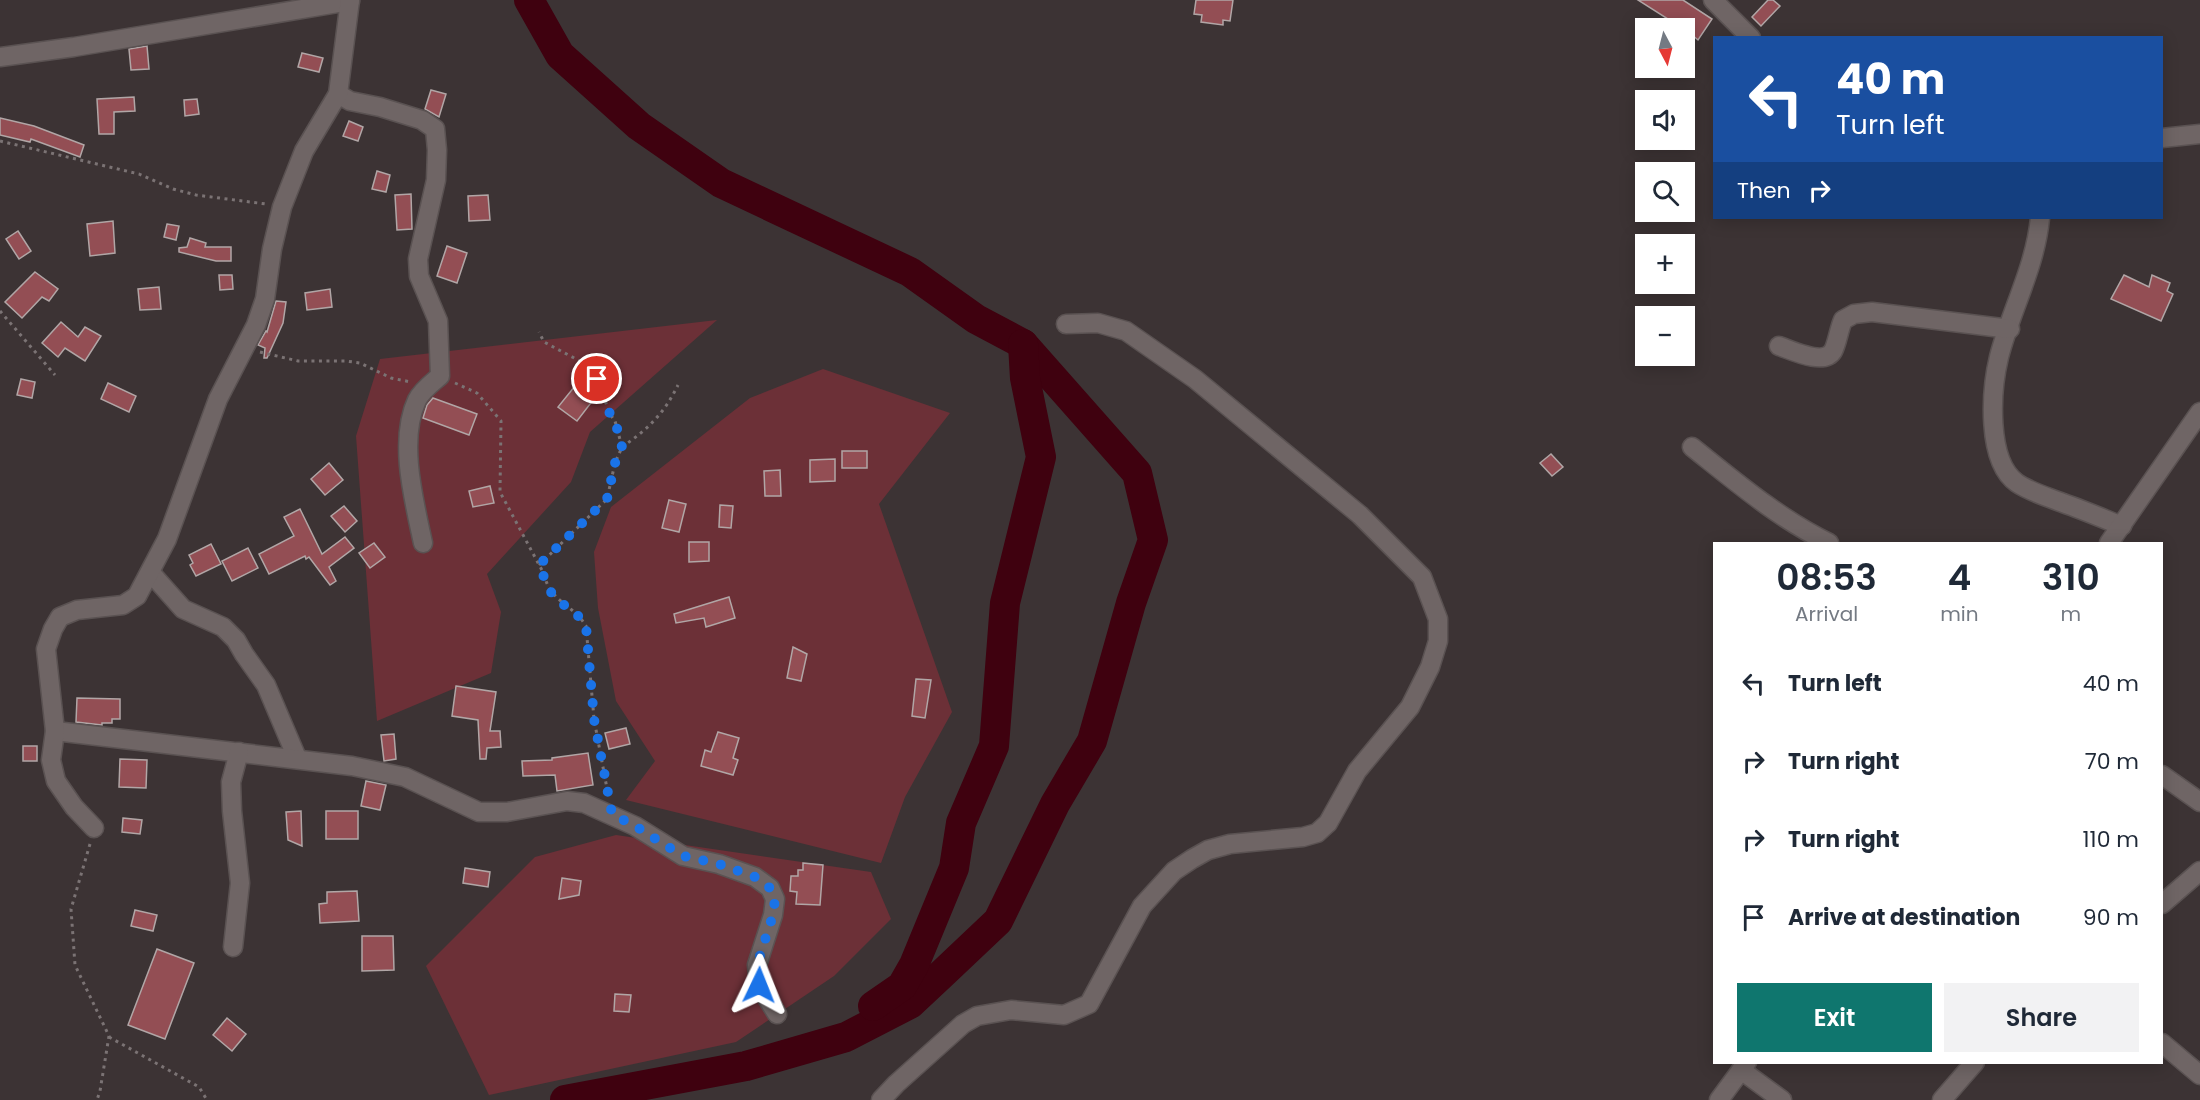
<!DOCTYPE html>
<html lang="en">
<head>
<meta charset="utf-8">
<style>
	body { margin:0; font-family:Poppins,sans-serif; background:#f2f2f3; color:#1f2937; height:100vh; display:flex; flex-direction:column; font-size:22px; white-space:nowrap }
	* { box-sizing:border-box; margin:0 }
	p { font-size:20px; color:#747a83 }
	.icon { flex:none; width:33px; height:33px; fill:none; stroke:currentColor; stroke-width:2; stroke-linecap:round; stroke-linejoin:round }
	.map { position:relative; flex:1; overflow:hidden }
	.panel { position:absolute; left:1713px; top:542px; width:450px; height:522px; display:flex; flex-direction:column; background:#fff; border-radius:0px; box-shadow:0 3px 15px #0003 }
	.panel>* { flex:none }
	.top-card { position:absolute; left:1713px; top:36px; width:450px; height:183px; border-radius:0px; box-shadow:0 3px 15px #0003; background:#1a4fa0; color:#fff; overflow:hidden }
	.needle { width:39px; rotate:173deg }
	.buttons { position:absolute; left:1635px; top:18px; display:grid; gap:12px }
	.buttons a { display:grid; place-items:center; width:60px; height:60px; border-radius:0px; background:#fff; box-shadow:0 3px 15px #0003; font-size:30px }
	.pin { position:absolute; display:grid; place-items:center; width:51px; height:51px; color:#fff; margin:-26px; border:3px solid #fff; border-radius:50%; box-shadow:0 2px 6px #0007 }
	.me { position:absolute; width:66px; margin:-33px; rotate:2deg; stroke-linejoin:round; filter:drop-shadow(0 0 4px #0008) }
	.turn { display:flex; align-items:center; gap:21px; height:126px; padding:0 24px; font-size:27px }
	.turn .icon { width:78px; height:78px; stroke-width:2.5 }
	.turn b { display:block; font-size:42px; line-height:51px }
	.then { display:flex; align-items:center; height:57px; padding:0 24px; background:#0003; gap:12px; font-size:22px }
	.eta { display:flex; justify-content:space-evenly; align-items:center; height:102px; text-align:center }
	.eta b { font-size:36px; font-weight:600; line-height:42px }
	.button { display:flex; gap:12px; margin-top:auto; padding:12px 24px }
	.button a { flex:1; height:69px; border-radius:0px; background:#0f766e; color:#fff; font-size:24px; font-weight:600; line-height:69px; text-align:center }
	.button a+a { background:#f2f2f3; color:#1f2937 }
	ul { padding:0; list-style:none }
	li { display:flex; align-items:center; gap:18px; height:78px; padding:0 24px }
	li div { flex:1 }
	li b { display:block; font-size:22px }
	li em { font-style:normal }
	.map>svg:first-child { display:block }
</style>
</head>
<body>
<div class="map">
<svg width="2200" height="1100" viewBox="0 0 2200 1100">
	<rect width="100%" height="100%" fill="#3c3334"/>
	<g fill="#6c3037">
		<polygon points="717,320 590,432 571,482 487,574 501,612 491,673 377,721 356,436 380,359"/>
		<polygon points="823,369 950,413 879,504 952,712 905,797 881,863 626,800 655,761 616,701 598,608 594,552 611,507 750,398"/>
		<polygon points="616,835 871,872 891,919 834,976 736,1042 489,1095 426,966 535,857"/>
	</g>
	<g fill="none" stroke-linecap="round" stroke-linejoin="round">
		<g stroke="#3f010f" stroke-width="30">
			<polyline points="529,0 560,55 639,126 721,183 910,272 976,319 1023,344 1137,473 1153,540 1131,603 1092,741 1055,804 998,921 942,974 910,1004 846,1037 746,1066 565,1100"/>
			<polyline points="873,1006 902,986 914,965 954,868 961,823 994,746 1005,603 1041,457 1025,378 1023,344"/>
		</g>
	</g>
	<g fill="#934e54" stroke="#b1a6a6" stroke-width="1.5">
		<polygon points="1196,0 1233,0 1230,21 1223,20 1223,25 1201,22 1202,15 1194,14"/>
		<polygon points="1638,0 1683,0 1712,19 1698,40 1684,28 1682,28"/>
		<polygon points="1768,0 1773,0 1780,6 1761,26 1752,17"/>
		<polygon points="147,46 149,69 131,70 129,49"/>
		<polygon points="302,53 323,58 319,72 298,67"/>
		<polygon points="431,90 446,94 439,117 425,109"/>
		<polygon points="134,97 135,111 114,112 114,134 99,134 97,99"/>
		<polygon points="197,99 199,114 185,116 184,100"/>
		<polygon points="0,118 34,126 84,145 80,157 31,139 30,142 0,135"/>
		<polygon points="349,121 363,127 358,141 343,136"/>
		<polygon points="377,171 390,175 386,192 372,189"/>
		<polygon points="411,194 412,229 397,230 395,195"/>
		<polygon points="488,195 490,220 469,221 468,196"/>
		<polygon points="113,221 115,253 90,256 87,224"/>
		<polygon points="167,224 179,226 176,240 164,237"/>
		<polygon points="18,231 31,251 19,259 6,239"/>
		<polygon points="190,238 206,243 205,247 231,247 231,261 216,261 179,252 179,248 187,247"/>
		<polygon points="447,246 467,253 457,283 437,276"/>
		<polygon points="35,272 58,289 49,301 42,297 22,318 5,302"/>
		<polygon points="219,275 232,275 233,289 220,290"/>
		<polygon points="2124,275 2149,287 2152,275 2170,283 2167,291 2173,294 2161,321 2111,299"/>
		<polygon points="159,287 161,309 140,310 138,289"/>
		<polygon points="330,289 332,307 307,310 305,293"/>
		<polygon points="276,301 286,302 283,323 267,358 264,358 265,348 258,345 266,331 267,332"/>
		<polygon points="61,322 78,337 85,327 101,336 85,361 65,348 58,357 42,343"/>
		<polygon points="21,379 35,382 32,398 17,395"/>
		<polygon points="579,381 597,395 577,421 558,407"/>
		<polygon points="108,383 136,396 129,412 101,399"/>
		<polygon points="433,398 477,414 469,435 423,418 427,405"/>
		<rect x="842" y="451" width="25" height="17"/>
		<polygon points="1551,454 1563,467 1552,476 1540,463"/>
		<polygon points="835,459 835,481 810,482 810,460"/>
		<polygon points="329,463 343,480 325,495 311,479"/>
		<polygon points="780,470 781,496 765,496 764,471"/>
		<polygon points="490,486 494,503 473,507 469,491"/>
		<polygon points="669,500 686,504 679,532 662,528"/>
		<polygon points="720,505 733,506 731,528 719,527"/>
		<polygon points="344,506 357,521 345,532 331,516"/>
		<polygon points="300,509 322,554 345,537 354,548 329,567 336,581 330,585 309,557 306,559 305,556 269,574 259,554 294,536 284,517"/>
		<polygon points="689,542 709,542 709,561 689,562"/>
		<polygon points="374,543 385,557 370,568 359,553"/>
		<polygon points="211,544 221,564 196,576 190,565 193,563 189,555"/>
		<polygon points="248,548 258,568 232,581 222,561"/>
		<polygon points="729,597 735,618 706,627 704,618 676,623 674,614"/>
		<polygon points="793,647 807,654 801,681 787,678"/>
		<polygon points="916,679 931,680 925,718 912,716"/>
		<polygon points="456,686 496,692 490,731 500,731 501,747 487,748 486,759 480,759 478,720 452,716"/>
		<polygon points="77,698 120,699 120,719 112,719 112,723 102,723 102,725 76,722"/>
		<polygon points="626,728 630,744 609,749 605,733"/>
		<polygon points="718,732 739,738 733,758 738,760 733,775 701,766 705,750 711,752"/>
		<polygon points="394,734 396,759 384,761 381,735"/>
		<rect x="23" y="746" width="14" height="15"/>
		<polygon points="588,753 593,785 557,791 555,775 523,776 522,761 552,760 552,758"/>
		<polygon points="120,759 147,760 146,788 119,787"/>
		<polygon points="366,781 386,785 380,810 361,806"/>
		<polygon points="301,811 302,846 288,840 286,812"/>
		<rect x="326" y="811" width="32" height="28"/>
		<polygon points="123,818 142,820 140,834 122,832"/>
		<polygon points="803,863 823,865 820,905 796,904 797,892 790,891 791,876 798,876 798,870 803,870"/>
		<polygon points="465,868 490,872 488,887 463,883"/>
		<polygon points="562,878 581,881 579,895 559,899"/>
		<polygon points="357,891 359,921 320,923 319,904 327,903 327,892"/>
		<polygon points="135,910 157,915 153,931 131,926"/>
		<polygon points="362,936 393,936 394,970 362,971"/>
		<polygon points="157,949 194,963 165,1039 128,1025"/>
		<polygon points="615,994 631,995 629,1012 614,1011"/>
		<polygon points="227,1018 246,1034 232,1051 213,1035"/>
	</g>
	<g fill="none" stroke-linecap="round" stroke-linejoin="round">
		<defs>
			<g id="minor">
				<polyline points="1713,0 1751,38"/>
				<polyline points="0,57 74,47 350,1"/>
				<path d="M 338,94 L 350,101 L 380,107 L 422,120 L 435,129 L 437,150 L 436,180 L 418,259 L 419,276 L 438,321 L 440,376 C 432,383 422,390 417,400 C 398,440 414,501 423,543"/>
				<polyline points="2162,138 2200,134"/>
				<path d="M 2040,218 C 2035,268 2011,310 1999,357 C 1991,390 1986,461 2017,483 C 2030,492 2048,497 2063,503 C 2083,510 2102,518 2122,526"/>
				<path d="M 1779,346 C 1791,350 1824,366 1833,351 C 1837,344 1839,329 1843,320 L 1854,314 L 1872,312 L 2010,329"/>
				<path d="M 1692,447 C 1736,482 1778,518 1829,543"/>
				<polyline points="2109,543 2200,412"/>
				<polyline points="150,572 183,609 223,627 236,640 244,654 266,685 297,758"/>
				<polyline points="55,731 352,766 405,777 479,812 507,812 567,801 584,803 635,826 683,856 719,864 755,877 770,888 775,899 773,915 757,965 759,985 777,1014"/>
				<polyline points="2162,775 2200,802"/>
				<polyline points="94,828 74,807 56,781 51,760 55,731 46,649 53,629 60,617 77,610 123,605 137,596 167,539 218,399 256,325 265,299 272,249 282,207 304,151 338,94 350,0"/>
				<polyline points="2162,904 2200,871"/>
				<polyline points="233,947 240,883 232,811 231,782 239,752"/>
				<polyline points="2162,1043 2200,1075"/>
				<polyline points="1741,1070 1782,1100"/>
				<polyline points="881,1100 896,1084 963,1024 977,1016 1011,1010 1064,1015 1089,1004 1142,906 1174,871 1192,859 1208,850 1230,844 1303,837 1317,833 1328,823 1357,771 1410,707 1430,667 1438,641 1438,619 1422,577 1360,515 1195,379 1126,331 1098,323 1066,324"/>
				<polyline points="1719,1100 1747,1062"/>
				<polyline points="1942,1100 1975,1062"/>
			</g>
		</defs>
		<use href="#minor" stroke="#5a5252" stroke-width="21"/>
		<g stroke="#7b7374" stroke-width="3" stroke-dasharray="3 4.5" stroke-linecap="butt">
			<polyline points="0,141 139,174 173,189 196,195 266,204"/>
			<polyline points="0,311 55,375"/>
			<polyline points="260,352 298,361 346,361 360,363 391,378 411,382"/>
			<path d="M 455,383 L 477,393 L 501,421 L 500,492 L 544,574 C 550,602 573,604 586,626 L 594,719 L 608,794"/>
			<path d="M 622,447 C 648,429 664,414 678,385"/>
			<polyline points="539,565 607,499 615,463 622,447 615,421 610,414 593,368 544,342 539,332"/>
			<polyline points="90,844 71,909 75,965 109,1036 100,1091 97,1100"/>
			<polyline points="109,1037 199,1087 207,1100"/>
		</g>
		<use href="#minor" stroke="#6f6565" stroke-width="18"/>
	</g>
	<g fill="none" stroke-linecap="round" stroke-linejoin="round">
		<path stroke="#1a73e8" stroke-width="10" stroke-dasharray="0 18" d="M 597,379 L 610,414 L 615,421 L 622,447 L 615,463 L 607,499 L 539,565 C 544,575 546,587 554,596 C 565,608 577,611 586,626 L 594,719 L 612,814 L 635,826 L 683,856 L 719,864 L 755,877 L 770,888 L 775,899 L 773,915 L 757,965 L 759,985"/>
	</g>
</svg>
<div class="buttons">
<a><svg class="needle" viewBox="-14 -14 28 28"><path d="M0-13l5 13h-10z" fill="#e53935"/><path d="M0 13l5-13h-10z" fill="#747a83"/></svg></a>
<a><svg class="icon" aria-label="sound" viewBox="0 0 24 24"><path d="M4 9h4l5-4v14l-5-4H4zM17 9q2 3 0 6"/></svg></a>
<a><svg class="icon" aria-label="search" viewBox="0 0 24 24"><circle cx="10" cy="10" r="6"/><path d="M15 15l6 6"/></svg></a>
<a>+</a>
<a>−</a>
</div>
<div class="pin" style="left:597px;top:379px;background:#d93025"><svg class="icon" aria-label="arrive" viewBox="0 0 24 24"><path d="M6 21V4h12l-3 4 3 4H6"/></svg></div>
<svg class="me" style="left:759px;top:985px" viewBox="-20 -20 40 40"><path d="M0-17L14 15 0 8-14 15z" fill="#1a73e8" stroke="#fff" stroke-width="4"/></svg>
<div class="top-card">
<div class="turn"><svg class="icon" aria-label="left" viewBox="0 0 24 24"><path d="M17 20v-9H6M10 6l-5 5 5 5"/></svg><div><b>40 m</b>Turn left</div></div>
<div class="then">Then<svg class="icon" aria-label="right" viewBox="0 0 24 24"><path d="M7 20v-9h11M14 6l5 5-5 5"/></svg></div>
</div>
<section class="panel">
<div class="eta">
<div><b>08:53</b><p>Arrival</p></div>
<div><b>4</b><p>min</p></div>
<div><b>310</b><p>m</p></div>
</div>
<ul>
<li><svg class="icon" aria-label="left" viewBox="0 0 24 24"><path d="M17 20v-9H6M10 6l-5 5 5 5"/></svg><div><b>Turn left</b></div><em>40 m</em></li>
<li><svg class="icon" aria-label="right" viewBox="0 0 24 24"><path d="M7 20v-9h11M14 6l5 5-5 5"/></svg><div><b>Turn right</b></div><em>70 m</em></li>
<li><svg class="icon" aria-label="right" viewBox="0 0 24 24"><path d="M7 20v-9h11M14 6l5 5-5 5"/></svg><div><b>Turn right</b></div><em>110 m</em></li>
<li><svg class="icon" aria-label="arrive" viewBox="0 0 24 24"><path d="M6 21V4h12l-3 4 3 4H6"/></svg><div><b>Arrive at destination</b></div><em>90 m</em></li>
</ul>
<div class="button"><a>Exit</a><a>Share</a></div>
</section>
</div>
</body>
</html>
